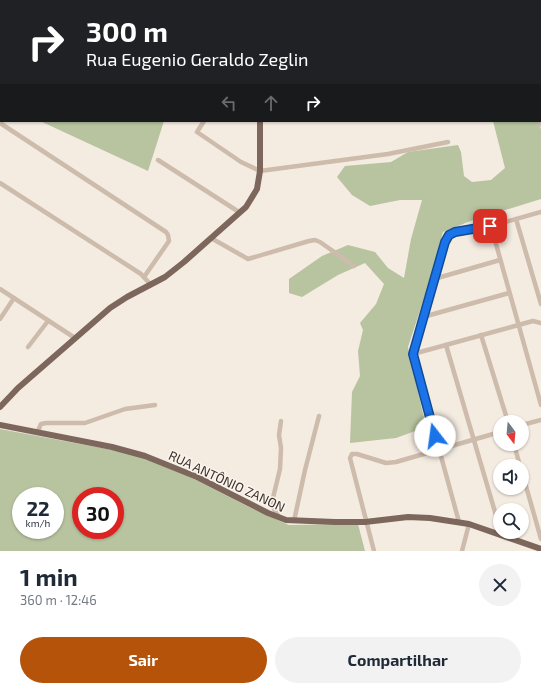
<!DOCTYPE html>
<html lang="pt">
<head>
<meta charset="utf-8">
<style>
	body { margin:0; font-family:"Exo 2",sans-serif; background:#f2f2f3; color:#1f2937; height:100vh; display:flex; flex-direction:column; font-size:15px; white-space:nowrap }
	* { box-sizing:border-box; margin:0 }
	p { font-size:13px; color:#747a83 }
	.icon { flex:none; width:22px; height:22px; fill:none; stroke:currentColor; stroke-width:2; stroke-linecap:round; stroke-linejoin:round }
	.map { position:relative; height:551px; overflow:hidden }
	.drawer { display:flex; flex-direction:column; background:#fff; flex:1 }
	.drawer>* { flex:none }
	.guide { position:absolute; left:0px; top:0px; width:541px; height:122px; box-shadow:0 1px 3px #0004; background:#202124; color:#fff; overflow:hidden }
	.needle { width:26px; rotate:164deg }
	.tools { position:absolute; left:493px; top:415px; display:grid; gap:8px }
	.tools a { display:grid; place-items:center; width:36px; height:36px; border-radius:50%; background:#fff; box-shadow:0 1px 3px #0004; font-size:20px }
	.speed { position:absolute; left:12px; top:487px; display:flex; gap:8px; font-size:20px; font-weight:700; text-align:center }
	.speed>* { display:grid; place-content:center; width:52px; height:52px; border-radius:50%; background:#fff; box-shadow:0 1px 3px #0004; line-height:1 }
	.speed small { font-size:10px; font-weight:400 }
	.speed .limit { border:6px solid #d22; background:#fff; color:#111 }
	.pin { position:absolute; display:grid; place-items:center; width:34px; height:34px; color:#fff; margin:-17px; border-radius:8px; box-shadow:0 2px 6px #0006 }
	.me { position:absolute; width:44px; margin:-22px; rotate:345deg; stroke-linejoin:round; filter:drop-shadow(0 0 3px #0008) }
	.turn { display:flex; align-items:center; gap:14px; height:84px; padding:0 20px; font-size:18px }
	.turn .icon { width:52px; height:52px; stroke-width:2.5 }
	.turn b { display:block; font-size:28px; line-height:34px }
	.lanes { display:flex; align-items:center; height:38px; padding:0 20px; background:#0003; justify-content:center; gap:20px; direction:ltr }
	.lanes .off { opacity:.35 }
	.round { display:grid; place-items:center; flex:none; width:42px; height:42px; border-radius:21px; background:#f2f2f3 }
	.overview { display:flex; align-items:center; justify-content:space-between; height:68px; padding:0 20px }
	h1 { font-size:24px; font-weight:700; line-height:30px }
	.action { display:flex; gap:8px; margin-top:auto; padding:8px 20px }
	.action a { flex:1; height:46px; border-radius:24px; background:#b45309; color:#fff; font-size:16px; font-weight:700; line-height:46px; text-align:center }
	.action a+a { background:#f2f2f3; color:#1f2937 }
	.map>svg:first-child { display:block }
</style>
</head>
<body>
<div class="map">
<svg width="541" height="551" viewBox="0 0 541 551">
	<rect width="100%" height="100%" fill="#f4ebe1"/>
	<g fill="#b8c4a0" fill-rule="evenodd">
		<polygon points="0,0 201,0 201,1 1,1 0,105"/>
		<polygon points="276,0 425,0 425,1"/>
		<polygon points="463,0 529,0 531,1 463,1"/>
		<polygon points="40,121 164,121 148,171"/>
		<polygon points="493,121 537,121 541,129 541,199 473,220 443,232 430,280 408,347 426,427 396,438 350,443 352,392 360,376 358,351 363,330 360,323 376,304 384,284 365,263 338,275 302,297 289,293 289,279 322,256 348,245 375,252 388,268 404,278 411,239 422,200 400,200 370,206 352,195 337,177 345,166 391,162 408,152 458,145 461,152 464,176 472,182 491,180 505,168"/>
		<path d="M 0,429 L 134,454 L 194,479 L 251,508 L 289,525 L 358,524 L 365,551 L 0,551 ZM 21,496 L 55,496 L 55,530 L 21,530 ZM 81,496 L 115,496 L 115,530 L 81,530 Z"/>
	</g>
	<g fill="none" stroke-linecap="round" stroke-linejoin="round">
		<g stroke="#7fb0b2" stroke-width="1.5">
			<polyline points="21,1 22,0"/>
			<polyline points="0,33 1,31"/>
		</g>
		<g stroke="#cdbbac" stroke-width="4.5">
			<polyline points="203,1 203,0"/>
			<polyline points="540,65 541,64"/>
			<polyline points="204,121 197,132 241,162 260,171 388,154 448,142"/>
			<polyline points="539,121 541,125"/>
			<polyline points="0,123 166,232 168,235 169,241 144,277"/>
			<polyline points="158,160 239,212"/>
			<polyline points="0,183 141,274 151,285"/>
			<polyline points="516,219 541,304"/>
			<polyline points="491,226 541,405"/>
			<polyline points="211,238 248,259 309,241 315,240 320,242 354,266"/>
			<polyline points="434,279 500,260"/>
			<polyline points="0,289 75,338"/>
			<polyline points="423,317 509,293"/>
			<polyline points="0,319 14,298"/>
			<polyline points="481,335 508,422"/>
			<polyline points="446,345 500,529"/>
			<polyline points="28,347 48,321"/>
			<polyline points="413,354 533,321 541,323"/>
			<polyline points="522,425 541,420"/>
			<polyline points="37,433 41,424 46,423 85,423 125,409 155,405"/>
			<polyline points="514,444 520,466"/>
			<polyline points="522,472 541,539"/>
			<polyline points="279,517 274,509 272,502 280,469 281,448 279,435 281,421"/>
			<polyline points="294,521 305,470 319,416"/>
			<polyline points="459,522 413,354 445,242 449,235 455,232 491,226 541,212"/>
			<polyline points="374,551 350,458 352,454 357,454 386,463 396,462 500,432"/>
			<polyline points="462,551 469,524"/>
		</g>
		<g stroke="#7d675c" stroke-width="6">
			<polyline points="326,1 327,0"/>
			<polyline points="0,407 18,388 110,308 127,297 165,277 184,262 246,207 257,189 260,171 260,121"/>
			<polyline points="0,425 112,447 145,456 197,477 268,513 286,520 335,522 365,522 408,517 430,518 469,524 541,549"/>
		</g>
	</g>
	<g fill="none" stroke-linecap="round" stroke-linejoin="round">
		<defs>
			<polyline id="route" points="435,436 413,354 445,242 449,235 455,232 490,226"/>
		</defs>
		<use href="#route" stroke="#114b97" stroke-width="10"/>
		<use href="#route" stroke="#1a73e8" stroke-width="7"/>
	</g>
	<g text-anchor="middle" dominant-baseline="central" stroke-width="3" stroke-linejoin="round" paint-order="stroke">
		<g font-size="13" fill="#3b302b" stroke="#fbf5ee">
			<text transform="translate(227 481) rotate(25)">RUA ANTÔNIO ZANON</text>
		</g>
	</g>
</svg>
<div class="tools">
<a><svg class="needle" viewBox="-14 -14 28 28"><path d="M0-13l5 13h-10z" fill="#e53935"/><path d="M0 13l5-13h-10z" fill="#747a83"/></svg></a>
<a><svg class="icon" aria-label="sound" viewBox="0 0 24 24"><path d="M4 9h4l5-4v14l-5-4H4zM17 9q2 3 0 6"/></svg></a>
<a><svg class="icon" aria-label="search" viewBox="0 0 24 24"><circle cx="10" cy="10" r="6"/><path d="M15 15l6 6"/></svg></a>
</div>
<div class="speed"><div>22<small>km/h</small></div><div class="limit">30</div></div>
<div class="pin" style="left:490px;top:226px;background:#d93025"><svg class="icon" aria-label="arrive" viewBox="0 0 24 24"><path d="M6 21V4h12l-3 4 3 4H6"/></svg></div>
<svg class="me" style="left:435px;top:436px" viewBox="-20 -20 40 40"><circle r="19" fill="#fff"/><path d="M0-13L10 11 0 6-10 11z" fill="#1a73e8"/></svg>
<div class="guide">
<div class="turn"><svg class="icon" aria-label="right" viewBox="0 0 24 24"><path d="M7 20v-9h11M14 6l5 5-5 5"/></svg><div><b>300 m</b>Rua Eugenio Geraldo Zeglin</div></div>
<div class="lanes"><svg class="icon off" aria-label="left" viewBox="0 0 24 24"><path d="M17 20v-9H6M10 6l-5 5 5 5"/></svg><svg class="icon off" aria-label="ahead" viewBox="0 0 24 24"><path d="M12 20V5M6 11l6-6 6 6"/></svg><svg class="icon" aria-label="right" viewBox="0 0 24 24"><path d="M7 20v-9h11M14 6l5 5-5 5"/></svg></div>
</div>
</div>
<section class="drawer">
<div class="overview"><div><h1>1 min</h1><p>360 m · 12:46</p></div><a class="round"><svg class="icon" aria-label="close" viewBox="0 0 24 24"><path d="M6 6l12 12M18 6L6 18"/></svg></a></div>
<div class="action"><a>Sair</a><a>Compartilhar</a></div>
</section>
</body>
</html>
